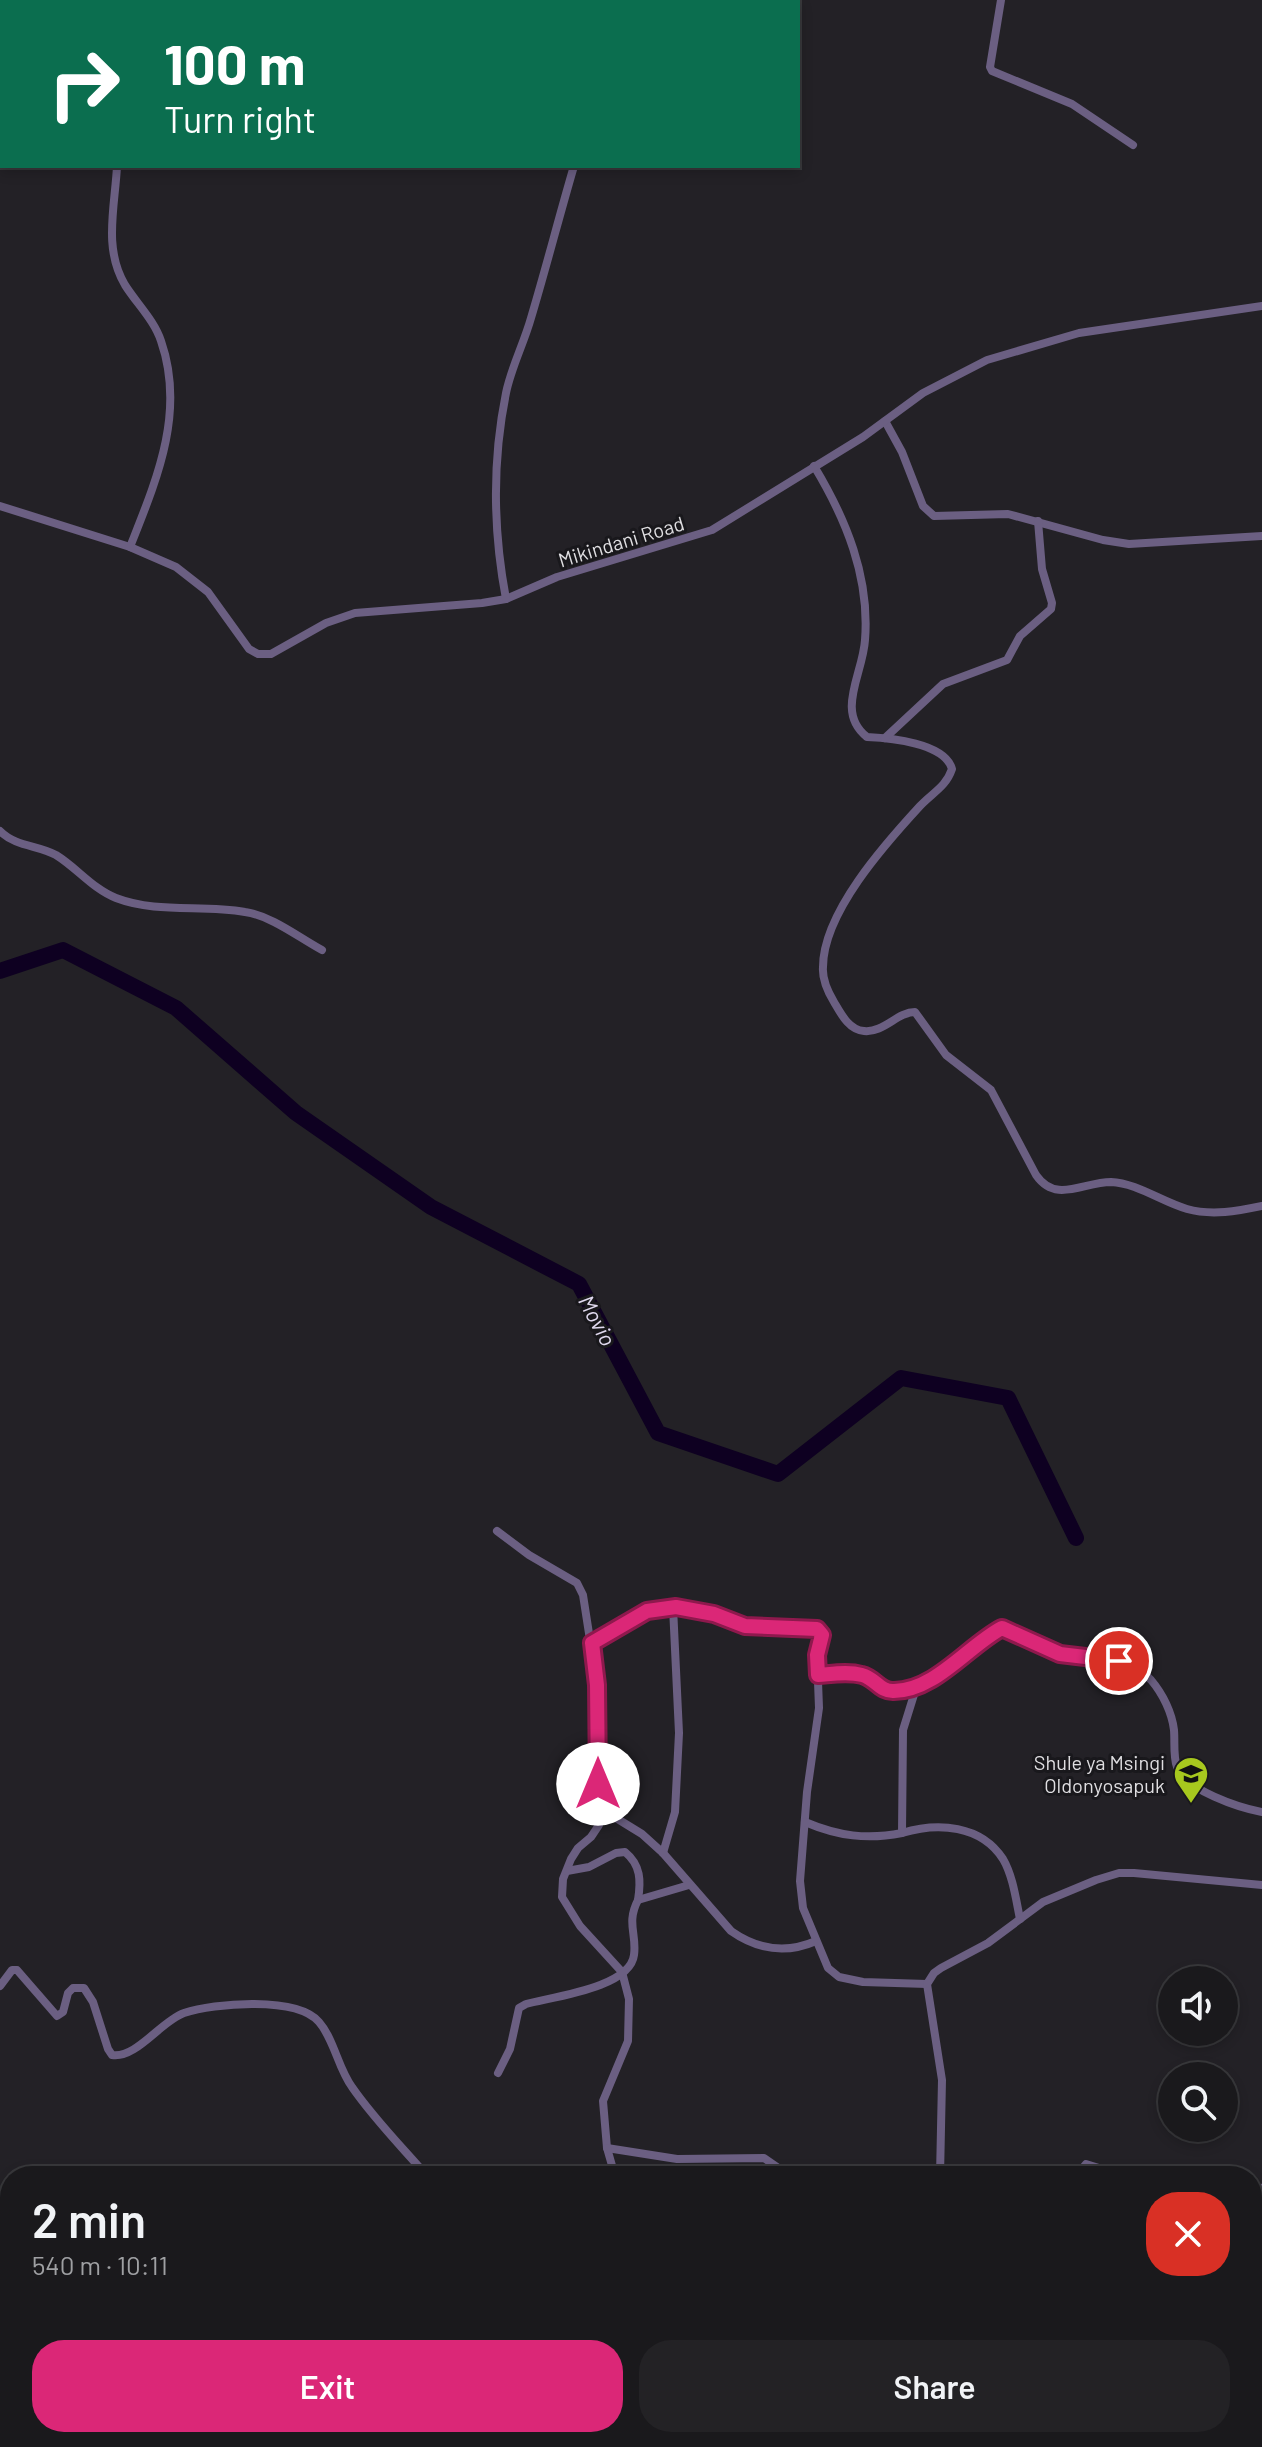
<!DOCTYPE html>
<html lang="en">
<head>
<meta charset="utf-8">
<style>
	body { margin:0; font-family:Barlow,sans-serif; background:#232225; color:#f1f3f6; height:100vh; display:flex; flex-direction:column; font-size:30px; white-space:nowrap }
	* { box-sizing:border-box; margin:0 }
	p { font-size:26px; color:#9fa0a3 }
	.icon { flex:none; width:44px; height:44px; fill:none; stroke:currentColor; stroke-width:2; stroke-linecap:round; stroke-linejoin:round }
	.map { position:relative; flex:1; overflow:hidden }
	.panel { position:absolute; left:0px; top:2166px; width:1262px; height:282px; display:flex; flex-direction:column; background:#1a191c; border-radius:32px 32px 0 0; box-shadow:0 4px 12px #0003,0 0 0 2px #38383b }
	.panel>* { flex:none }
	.top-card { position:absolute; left:0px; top:0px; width:800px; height:168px; box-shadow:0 4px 12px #0003,0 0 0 2px #38383b; background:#0b6e4f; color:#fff; overflow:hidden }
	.fabs { position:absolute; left:1158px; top:1966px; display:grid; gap:16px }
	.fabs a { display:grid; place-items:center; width:80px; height:80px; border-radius:50%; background:#1a191c; box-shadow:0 4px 12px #0003,0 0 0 2px #38383b; font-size:40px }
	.pin { position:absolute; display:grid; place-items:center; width:68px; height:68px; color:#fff; margin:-34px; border:4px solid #fff; border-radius:50%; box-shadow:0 2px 8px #0007 }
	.me { position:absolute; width:88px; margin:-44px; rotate:0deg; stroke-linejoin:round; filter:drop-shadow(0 0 6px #0008) }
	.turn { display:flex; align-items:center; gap:28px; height:168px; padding:0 32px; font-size:36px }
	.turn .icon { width:104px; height:104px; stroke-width:2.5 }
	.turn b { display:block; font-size:56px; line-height:68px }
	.round { display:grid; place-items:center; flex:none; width:84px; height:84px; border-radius:32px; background:#232225 }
	.headline { display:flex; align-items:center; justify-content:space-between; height:136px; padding:0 32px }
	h1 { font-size:48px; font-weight:600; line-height:60px }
	.button { display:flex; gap:16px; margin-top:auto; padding:16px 32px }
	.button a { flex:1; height:92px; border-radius:32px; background:#db2777; color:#fff; font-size:32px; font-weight:600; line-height:92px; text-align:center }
	.button a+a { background:#232225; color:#f1f3f6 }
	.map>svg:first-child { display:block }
</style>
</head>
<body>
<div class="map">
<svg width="1262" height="2447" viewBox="0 0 1262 2447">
	<rect width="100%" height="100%" fill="#232126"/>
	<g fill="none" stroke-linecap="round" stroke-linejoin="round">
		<polyline stroke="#0e0021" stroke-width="16" points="0,971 63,950 176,1008 296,1113 431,1207 579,1284 658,1433 778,1474 901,1378 1008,1398 1076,1538"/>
		<g stroke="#6b5f82" stroke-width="8">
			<polyline points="518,0 519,2"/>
			<polyline points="1001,0 990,67 992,71 1072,104 1133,145"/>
			<path d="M 117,166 C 115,207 103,248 125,285 C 137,304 154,320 161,341 C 186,413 156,481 130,547"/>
			<polyline points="885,421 902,452 923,506 934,516 1008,514 1103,540 1129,544 1262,536"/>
			<path d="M 814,466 C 846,519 870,577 865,640 C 863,674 835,712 867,737 C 890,738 945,743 952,769 C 946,787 932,793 920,806 C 885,844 823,913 823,967 C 822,979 828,992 834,1002 C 841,1014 849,1030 864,1031 C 884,1033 897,1012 915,1012 L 946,1055 L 991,1090 L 1036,1175 C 1056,1204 1083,1182 1111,1182 C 1137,1183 1162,1202 1187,1209 C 1212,1216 1238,1211 1262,1206"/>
			<polyline points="0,506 130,547 176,567 208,592 249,649 258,654 271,654 326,623 355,613 482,603 506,599 557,577 712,530 863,437 923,393 987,360 1079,333 1262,306"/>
			<path d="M 506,599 C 493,530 492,462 506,393 C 511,368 524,343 531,318 C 546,268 559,217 574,166"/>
			<polyline points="885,738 943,684 1007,660 1020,636 1051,609 1052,603 1042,569 1038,521"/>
			<path d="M 0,831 C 16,847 38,845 56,855 C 77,868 93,889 116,898 C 158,914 202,904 245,912 C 272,916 298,937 322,950"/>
			<polyline points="497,1531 529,1555 577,1583 583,1595 597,1685 597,1769 603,1810 599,1825 591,1837 578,1848 571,1859 563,1879 562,1897 580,1926 622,1972 629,1999 628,2041 603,2101 607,2148 677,2159 764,2158 790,2176"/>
			<polyline points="592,1643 647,1611 676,1607 714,1614 745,1626 811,1628 820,1631 822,1635 817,1655 819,1708 807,1792 800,1881 803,1908 828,1968 839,1977 863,1982 927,1984"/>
			<path d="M 818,1675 C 832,1674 848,1671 862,1675 C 875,1678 880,1692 894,1691 C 935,1691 968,1645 1002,1628 C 1021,1633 1039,1647 1059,1653 C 1090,1664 1126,1653 1151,1680 C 1163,1694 1172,1713 1174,1730 C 1175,1742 1173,1756 1177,1767 C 1185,1790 1240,1808 1262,1812"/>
			<path d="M 603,1810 L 642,1834 L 663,1853 L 731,1931 C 758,1950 786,1954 816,1941"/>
			<path d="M 805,1822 C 838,1836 867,1840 902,1833 L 903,1730 L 917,1685"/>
			<path d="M 902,1833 C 938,1822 981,1825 1003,1859 C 1013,1876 1016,1900 1020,1919"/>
			<polyline points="663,1853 675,1812 679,1733 673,1607"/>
			<path d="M 567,1871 L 589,1867 L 616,1853 L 625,1852 C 641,1865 641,1881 638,1900"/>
			<path d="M 0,1986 L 12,1970 L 17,1970 L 57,2016 L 63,2012 L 68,1993 L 73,1988 L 84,1988 L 93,2002 L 108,2049 L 112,2055 C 136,2059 161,2021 184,2013 C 214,2003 297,1996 319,2022 C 334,2039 338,2068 352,2087 C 374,2119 402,2147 427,2176"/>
			<path d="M 498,2073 L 510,2049 L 519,2008 L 526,2004 C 551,1997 630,1988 634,1955 C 637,1934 626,1923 638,1900 L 689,1885"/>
			<polyline points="607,2148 615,2176"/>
			<polyline points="940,2176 942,2080 927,1984 934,1973 941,1968 988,1943 1043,1902 1096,1880 1119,1873 1134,1873 1262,1885"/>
			<polyline points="1076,2176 1086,2164 1125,2176"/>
			<polyline points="1252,2197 1262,2188"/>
			<polyline points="699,2438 699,2447"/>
			<polyline points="1070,2438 1079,2447"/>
			<polyline points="575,2447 596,2441 605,2447"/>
		</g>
	</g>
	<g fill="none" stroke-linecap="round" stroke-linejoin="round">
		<defs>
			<path id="route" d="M 598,1784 L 597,1685 L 592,1643 L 647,1611 L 676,1607 L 714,1614 L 745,1626 L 817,1629 L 822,1635 L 817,1655 L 818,1675 C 832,1674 848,1671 862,1675 C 875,1678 880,1692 894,1691 C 935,1691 969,1645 1002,1628 L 1060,1654 L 1119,1661"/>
		</defs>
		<use href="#route" stroke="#8e194d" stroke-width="20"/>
		<use href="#route" stroke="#db2777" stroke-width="14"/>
	</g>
	<defs>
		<symbol id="school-pin" viewBox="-11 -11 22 30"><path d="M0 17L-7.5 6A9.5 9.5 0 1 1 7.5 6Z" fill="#a7c81e" stroke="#19181c"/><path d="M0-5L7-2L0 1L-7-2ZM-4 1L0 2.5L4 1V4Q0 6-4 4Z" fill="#111"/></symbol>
	</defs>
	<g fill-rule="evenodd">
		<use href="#school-pin" x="1171" y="1754" width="40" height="54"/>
	</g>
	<g text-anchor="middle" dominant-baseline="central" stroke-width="6" stroke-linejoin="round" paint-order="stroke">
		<g font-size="20" fill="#dfdee1" stroke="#19181c">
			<text transform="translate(621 541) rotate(-17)">Mikindani Road</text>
		</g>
		<g font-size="20" fill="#dfdee1" stroke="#19181c" text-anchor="end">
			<text x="1165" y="1762">Shule ya Msingi<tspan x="1165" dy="23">Oldonyosapuk</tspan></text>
		</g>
		<g font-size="22" font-style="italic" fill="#e0d9ef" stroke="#19181c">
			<text transform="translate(598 1320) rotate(62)">Movio</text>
		</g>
	</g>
</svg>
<div class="fabs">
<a><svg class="icon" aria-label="sound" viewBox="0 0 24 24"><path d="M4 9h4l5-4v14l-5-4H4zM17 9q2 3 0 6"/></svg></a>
<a><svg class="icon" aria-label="search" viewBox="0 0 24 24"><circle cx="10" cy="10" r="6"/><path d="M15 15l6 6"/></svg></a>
</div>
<div class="pin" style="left:1119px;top:1661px;background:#d93025"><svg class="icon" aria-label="arrive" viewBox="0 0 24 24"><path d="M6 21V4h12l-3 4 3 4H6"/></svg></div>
<svg class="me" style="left:598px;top:1784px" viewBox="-20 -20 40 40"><circle r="19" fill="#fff"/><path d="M0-13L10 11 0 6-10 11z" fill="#db2777"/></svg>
<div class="top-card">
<div class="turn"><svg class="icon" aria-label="right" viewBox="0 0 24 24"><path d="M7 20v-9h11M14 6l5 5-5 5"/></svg><div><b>100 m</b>Turn right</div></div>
</div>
<section class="panel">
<div class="headline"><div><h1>2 min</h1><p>540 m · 10:11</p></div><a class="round" style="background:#d93025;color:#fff"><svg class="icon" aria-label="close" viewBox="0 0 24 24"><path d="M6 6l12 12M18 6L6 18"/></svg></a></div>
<div class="button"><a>Exit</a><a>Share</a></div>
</section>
</div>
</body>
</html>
